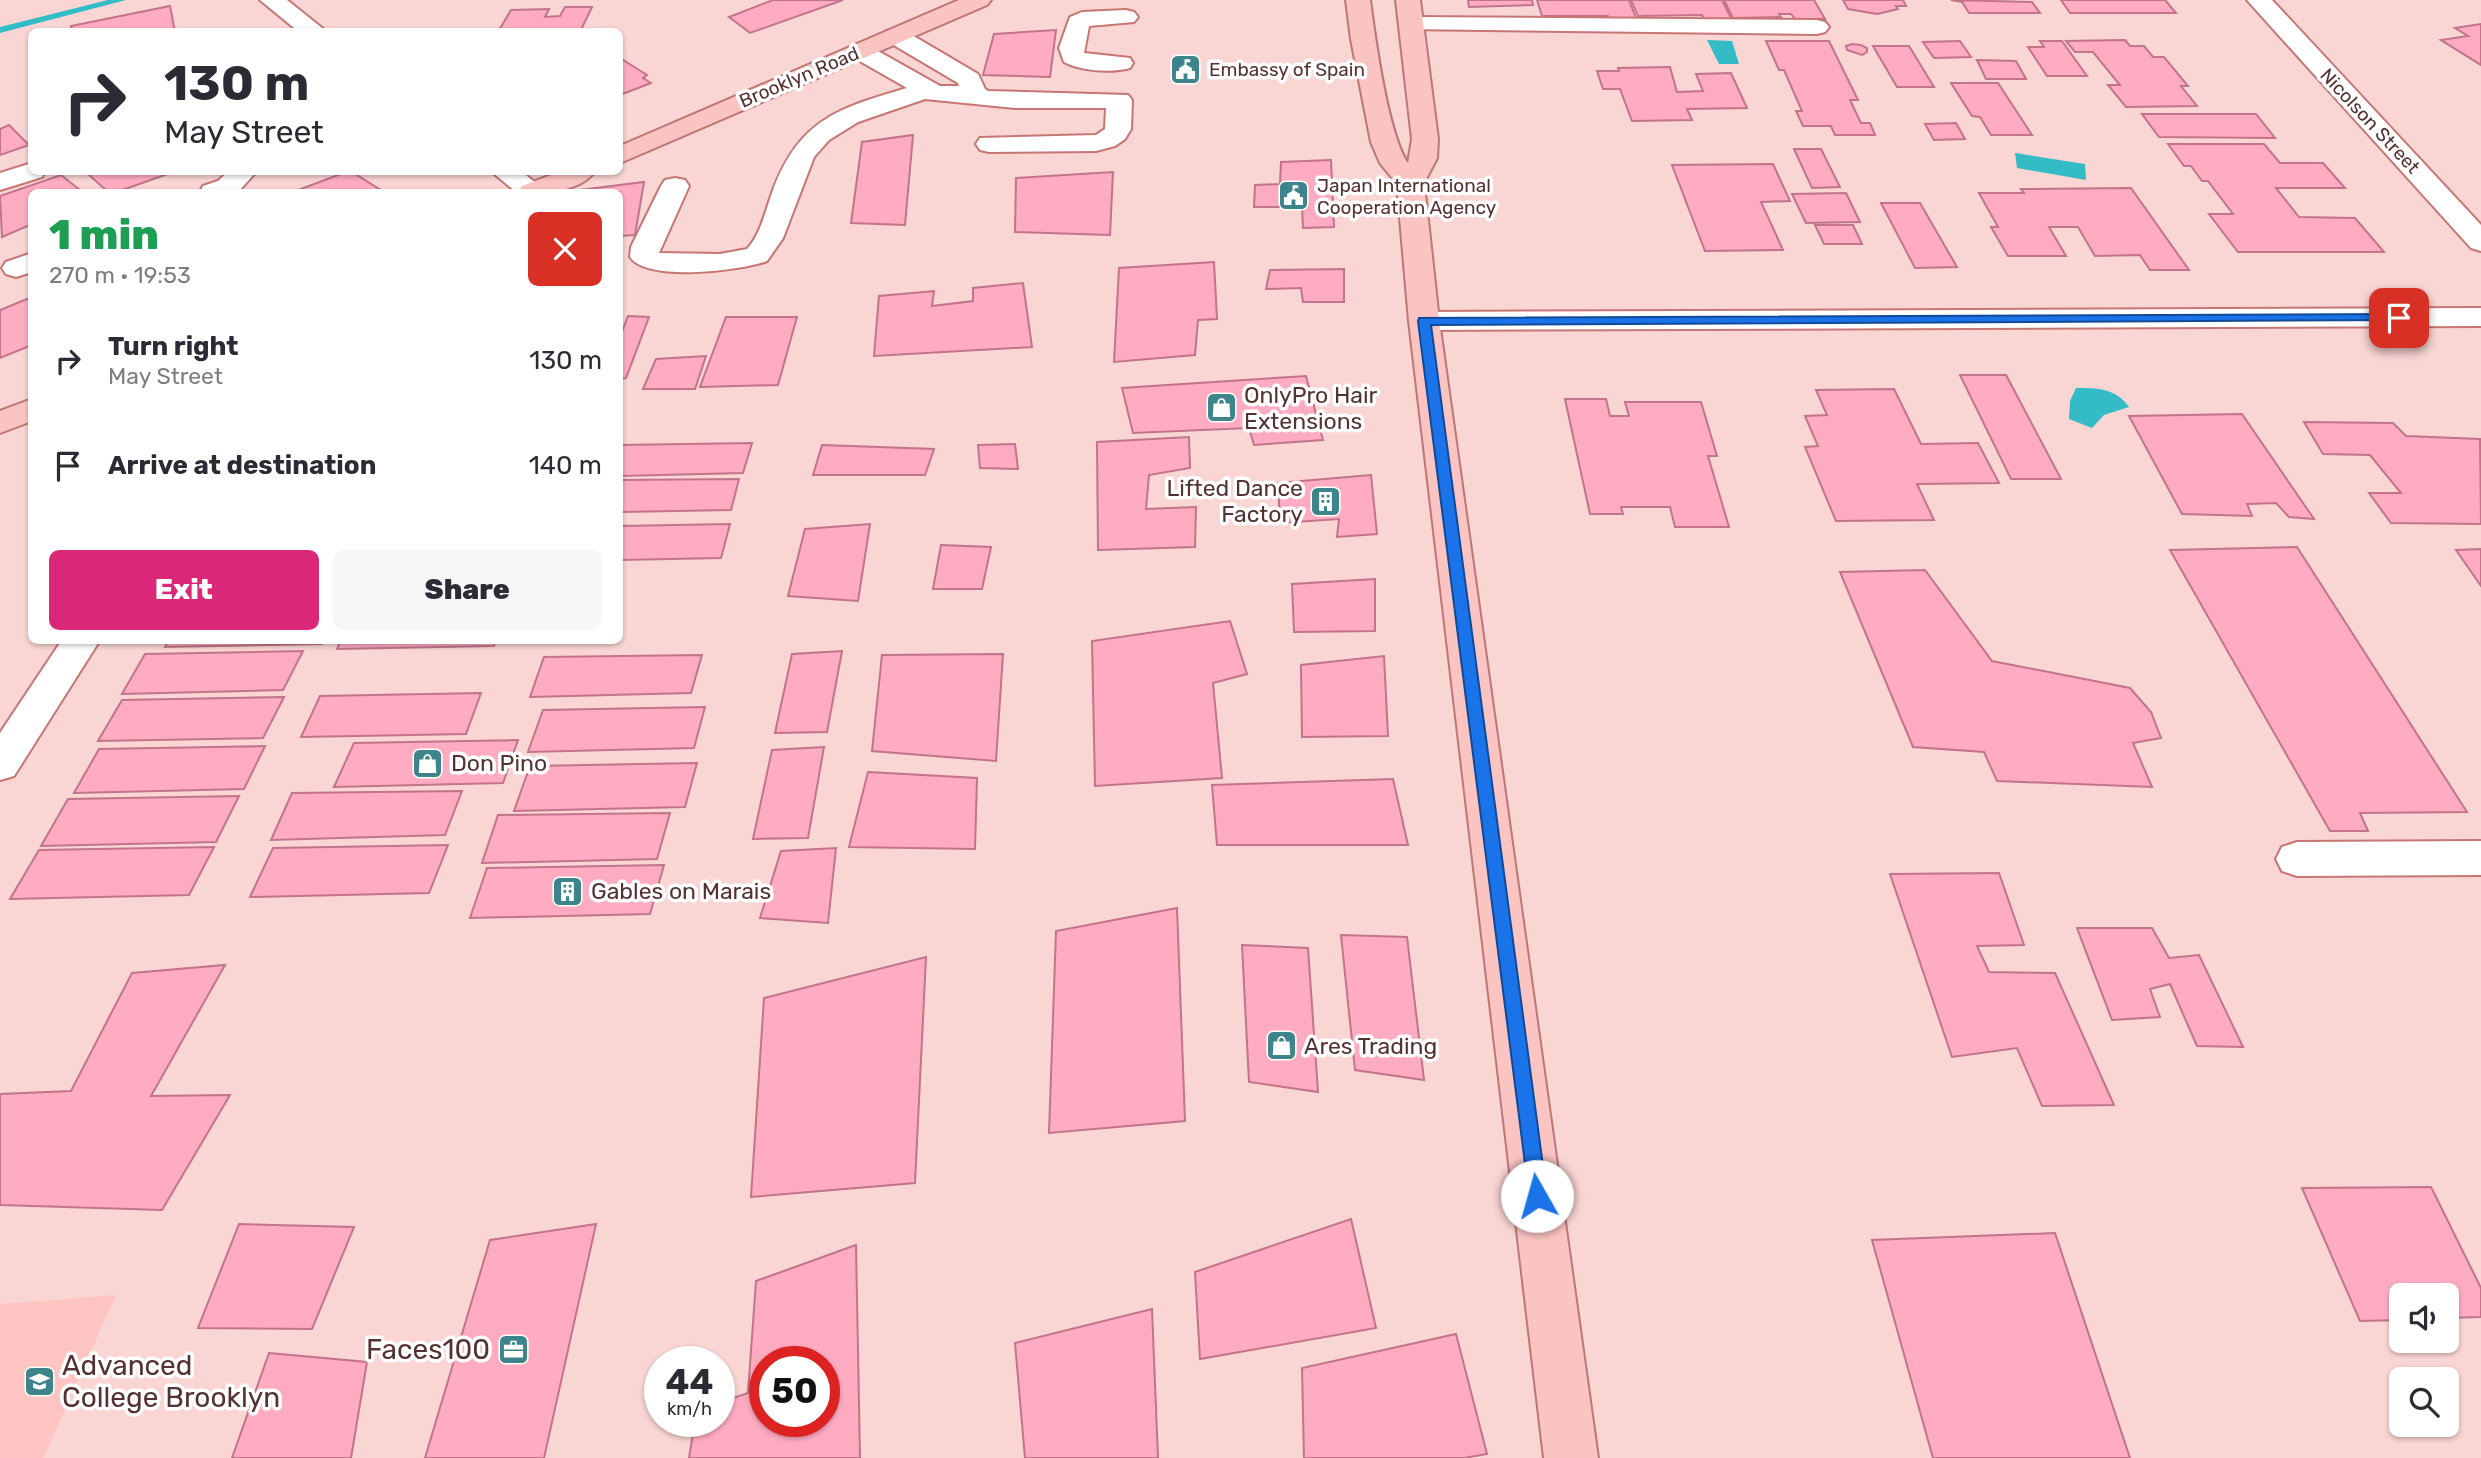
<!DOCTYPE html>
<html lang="en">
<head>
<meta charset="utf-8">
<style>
	body { margin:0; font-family:Rubik,sans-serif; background:#f7f7f7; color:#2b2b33; height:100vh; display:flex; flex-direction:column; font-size:26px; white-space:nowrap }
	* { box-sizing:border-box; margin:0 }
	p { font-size:23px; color:#7c7c81 }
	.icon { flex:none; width:38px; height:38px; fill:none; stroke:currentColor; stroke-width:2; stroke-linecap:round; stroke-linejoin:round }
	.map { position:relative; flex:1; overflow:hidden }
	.sheet { position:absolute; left:28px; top:189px; width:595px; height:455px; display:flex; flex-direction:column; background:#fff; border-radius:10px; box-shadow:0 2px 5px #0004 }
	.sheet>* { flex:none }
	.top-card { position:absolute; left:28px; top:28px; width:595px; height:147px; border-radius:10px; box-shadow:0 2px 5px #0004; background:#fff; color:#2b2b33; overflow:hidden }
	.fabs { position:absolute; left:2389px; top:1283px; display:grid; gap:14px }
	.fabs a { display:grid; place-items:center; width:70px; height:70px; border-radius:10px; background:#fff; box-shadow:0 2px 5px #0004; font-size:35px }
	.speed { position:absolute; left:644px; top:1346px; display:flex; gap:14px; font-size:35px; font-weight:700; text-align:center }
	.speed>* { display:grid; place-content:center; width:91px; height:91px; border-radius:50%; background:#fff; box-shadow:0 2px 5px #0004; line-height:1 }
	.speed small { font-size:18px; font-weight:400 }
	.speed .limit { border:10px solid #d22; background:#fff; color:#111 }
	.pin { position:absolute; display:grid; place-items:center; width:60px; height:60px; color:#fff; margin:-30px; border-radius:14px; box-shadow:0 4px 10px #0006 }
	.me { position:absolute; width:77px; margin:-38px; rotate:353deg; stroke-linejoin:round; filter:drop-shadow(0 0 5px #0008) }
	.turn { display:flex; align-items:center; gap:24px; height:147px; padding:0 21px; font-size:32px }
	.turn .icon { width:91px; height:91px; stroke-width:2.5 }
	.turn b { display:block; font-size:49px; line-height:60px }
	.round { display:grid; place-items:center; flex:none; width:74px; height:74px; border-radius:10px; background:#f7f7f7 }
	.summary { display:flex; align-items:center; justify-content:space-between; height:119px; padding:0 21px }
	h1 { font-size:42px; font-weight:800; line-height:52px; color:#1e9e55 }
	.primary-button { display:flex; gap:14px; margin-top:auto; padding:14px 21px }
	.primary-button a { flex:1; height:80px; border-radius:10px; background:#db2777; color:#fff; font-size:28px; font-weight:800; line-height:80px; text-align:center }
	.primary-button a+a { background:#f7f7f7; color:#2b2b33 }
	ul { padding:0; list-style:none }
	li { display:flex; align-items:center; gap:21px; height:105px; padding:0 21px }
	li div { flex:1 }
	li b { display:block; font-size:26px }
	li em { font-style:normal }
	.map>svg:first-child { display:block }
</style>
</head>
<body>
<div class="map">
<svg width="2481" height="1458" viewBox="0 0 2481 1458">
	<rect width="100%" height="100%" fill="#f9d5d3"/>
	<polygon fill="#ffc5c2" points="116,1295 43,1458 0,1458 0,1304"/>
	<g fill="#33bcc6">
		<polygon points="1707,40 1732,41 1739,64 1719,64"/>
		<polygon points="2015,153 2085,164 2086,180 2017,168"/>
		<path d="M 2076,388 C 2097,388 2116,388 2129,407 L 2104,415 L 2092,428 L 2069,419 L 2070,401 Z"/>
	</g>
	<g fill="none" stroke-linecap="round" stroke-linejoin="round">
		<polygon fill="#33bcc6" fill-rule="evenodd" points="108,0 126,0 0,33 0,27"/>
	</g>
	<g fill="#ffacc2" stroke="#c1748a" stroke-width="2" fill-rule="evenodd">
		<polygon points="773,0 843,0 750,33 729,17"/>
		<polygon points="1468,0 1532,0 1533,5 1469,7"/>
		<polygon points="1537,0 1629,0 1637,21 1610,22 1608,16 1542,16"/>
		<polygon points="1631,0 1722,0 1732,20 1705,20 1702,15 1638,16"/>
		<polygon points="1724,0 1814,0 1825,19 1795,19 1791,14 1779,14 1781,17 1733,18"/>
		<polygon points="1843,0 1903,0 1906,6 1896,6 1898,9 1877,14 1848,9"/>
		<polygon points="1951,0 2032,2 2040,13 1969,13 1962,2"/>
		<polygon points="2061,0 2165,0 2176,13 2070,13"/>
		<polygon points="170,6 175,32 72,32 71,26"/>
		<polygon points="565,7 592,7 580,32 498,32 511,10 549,9 545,17 560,16"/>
		<polygon points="2481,24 2481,65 2441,40 2468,36 2455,28"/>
		<polygon points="1056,30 1050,77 983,75 994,34"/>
		<polygon points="2125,40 2130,46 2144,46 2153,57 2164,57 2188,86 2181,86 2197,106 2126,107 2108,85 2120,85 2093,52 2075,52 2066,41"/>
		<polygon points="1766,41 1829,41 1858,100 1850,100 1861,123 1870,123 1875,135 1835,135 1831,126 1803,126 1796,111 1802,111 1784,70 1779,70"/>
		<polygon points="1960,41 1971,57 1934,58 1923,42"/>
		<polygon points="2040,41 2062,41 2087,76 2047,76 2028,47 2044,47"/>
		<polygon points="1852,44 1861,45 1867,48 1867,52 1862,55 1847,50 1846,46"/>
		<polygon points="1873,46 1909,46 1934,87 1897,87"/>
		<polygon points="620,58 647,75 643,78 651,83 620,95"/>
		<polygon points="1977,60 2016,61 2026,79 1986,79"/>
		<polygon points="1670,67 1677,92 1703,91 1696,74 1731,73 1747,108 1687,109 1692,120 1632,121 1620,89 1603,89 1597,71 1619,71 1618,68"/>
		<polygon points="1951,83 1998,83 2032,135 1991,135 1980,117 1972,116"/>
		<polygon points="2142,114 2256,114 2275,138 2159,137"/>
		<polygon points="1956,123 1965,139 1934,140 1925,124"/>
		<polygon points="9,125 29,145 0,155 0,129"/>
		<polygon points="913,135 905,225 851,223 862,142"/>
		<polygon points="2168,144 2264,144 2280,163 2323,163 2345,188 2276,188 2299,217 2355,218 2384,252 2238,252 2209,214 2233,214 2208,181 2202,181 2191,166 2184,166"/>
		<polygon points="1794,149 1821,149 1840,187 1812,188"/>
		<polygon points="1331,160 1334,227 1303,228 1302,207 1254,207 1255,185 1280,184 1281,162"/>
		<polygon points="1773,164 1790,201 1761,202 1783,250 1705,251 1672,165"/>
		<polygon points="95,172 173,172 117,192 108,192 88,174"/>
		<polygon points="346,172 352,172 384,192 293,192"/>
		<polygon points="1113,172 1110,235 1015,232 1016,178"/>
		<polygon points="61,175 80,190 32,192 32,224 2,237 0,196"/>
		<polygon points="644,182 635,235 620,236 620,192 564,192"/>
		<polygon points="2131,188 2189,270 2150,270 2140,255 2095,256 2078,227 2049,227 2066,256 2008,256 1991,227 1998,227 1979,193 2024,193 2021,189"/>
		<polygon points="1846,193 1860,222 1806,223 1792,194"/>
		<polygon points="1881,203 1920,203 1957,267 1915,268"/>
		<polygon points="1815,225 1853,225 1862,244 1824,244"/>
		<polygon points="1214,262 1217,319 1198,320 1195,355 1114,362 1119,268"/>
		<polygon points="1344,269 1344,302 1303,302 1301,288 1266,289 1270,270"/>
		<polygon points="1023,283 1032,347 874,356 879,296 934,291 932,306 973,301 973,288"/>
		<polygon points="32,297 32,345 0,358 0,310"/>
		<polygon points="628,316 649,317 626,378 620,379 620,337"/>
		<polygon points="726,317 797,317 778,385 700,387"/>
		<polygon points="706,356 695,389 643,389 656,359"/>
		<polygon points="1960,375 2006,375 2061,479 2011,479"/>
		<polygon points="1306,376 1323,440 1254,445 1249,428 1133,433 1122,388"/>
		<polygon points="1894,389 1921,444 1978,443 1999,483 1917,484 1934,520 1836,521 1805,447 1818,446 1805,416 1827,415 1816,390"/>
		<polygon points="1565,399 1606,399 1610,416 1629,416 1625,402 1701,402 1717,456 1708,456 1729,527 1675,527 1670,507 1621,507 1623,514 1590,514"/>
		<polygon points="2242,414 2314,519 2289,517 2276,503 2247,504 2252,516 2182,514 2129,416"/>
		<polygon points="2304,422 2393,423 2406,436 2480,439 2481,524 2391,523 2369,493 2401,493 2370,455 2323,454"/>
		<polygon points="1189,437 1190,468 1149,475 1146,509 1196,507 1195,547 1098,550 1097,442"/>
		<polygon points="752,443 743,473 620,476 620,445"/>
		<polygon points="1015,444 1018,469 980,468 978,445"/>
		<polygon points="822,445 934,449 925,475 813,475"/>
		<polygon points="1371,475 1377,534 1337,537 1339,519 1280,523 1278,483"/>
		<polygon points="739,479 731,510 620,512 620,480"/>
		<polygon points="730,524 721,558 620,560 620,526"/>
		<polygon points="870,524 858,601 788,596 805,529"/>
		<polygon points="941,545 991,547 982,589 933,589"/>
		<polygon points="2297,547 2467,812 2360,813 2368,831 2330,831 2170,550"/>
		<polygon points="2481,549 2481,586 2456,550"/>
		<polygon points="1925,570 1992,661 2130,688 2151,712 2161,738 2133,743 2152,787 1997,781 1984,752 1913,747 1840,572"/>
		<polygon points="1375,579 1375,631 1294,632 1292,584"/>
		<polygon points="1230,621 1247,674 1213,683 1222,778 1095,786 1092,641"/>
		<polygon points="169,640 324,640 322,644 165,647"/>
		<polygon points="341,640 496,640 494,646 337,649"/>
		<polygon points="303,651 283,690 122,694 145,654"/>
		<polygon points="842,651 827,732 775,733 792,654"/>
		<polygon points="1003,654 996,761 872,751 882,655"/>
		<polygon points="702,655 691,693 530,697 544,657"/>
		<polygon points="1384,656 1388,736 1302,737 1301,665"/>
		<polygon points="481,693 466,734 301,737 320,696"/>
		<polygon points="284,697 263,738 98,741 122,700"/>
		<polygon points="705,707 694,748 528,752 543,710"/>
		<polygon points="518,740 503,783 334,787 354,743"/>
		<polygon points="265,746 244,789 74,793 99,749"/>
		<polygon points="824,747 808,838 753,839 772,750"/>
		<polygon points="697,763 685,807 514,811 530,766"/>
		<polygon points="868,772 977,778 975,849 849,847"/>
		<polygon points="1393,779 1408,845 1217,845 1212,785"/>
		<polygon points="462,791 445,835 271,840 292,793"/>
		<polygon points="239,796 216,842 41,846 68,799"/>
		<polygon points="670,813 657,859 482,863 498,815"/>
		<polygon points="448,845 429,893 250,897 273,848"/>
		<polygon points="214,847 189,895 10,899 39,850"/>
		<polygon points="836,848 828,923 760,918 781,851"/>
		<polygon points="664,865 650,914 470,918 487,868"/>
		<polygon points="1999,873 2024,945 1977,946 1989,972 2055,973 2114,1105 2042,1106 2017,1048 1952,1057 1890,874"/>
		<polygon points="1177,908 1185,1121 1049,1133 1056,931"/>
		<polygon points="2077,928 2152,928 2169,958 2199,955 2243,1047 2197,1046 2170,984 2150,989 2160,1017 2112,1020"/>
		<polygon points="1341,935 1407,937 1424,1080 1355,1070"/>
		<polygon points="1242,945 1308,948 1318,1092 1249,1082"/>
		<polygon points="926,957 915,1183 751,1197 764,998"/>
		<polygon points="225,965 151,1096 230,1095 162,1210 0,1205 0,1094 71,1091 132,973"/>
		<polygon points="2431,1187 2481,1288 2481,1317 2446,1318 2446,1295 2401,1295 2401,1320 2360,1321 2302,1188"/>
		<polygon points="1351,1219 1376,1328 1200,1359 1195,1272"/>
		<polygon points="239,1224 354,1227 312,1329 198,1328"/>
		<polygon points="596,1224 544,1458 425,1458 490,1240"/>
		<polygon points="2055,1233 2130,1458 1933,1458 1872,1240"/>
		<path d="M 856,1245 L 860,1458 L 689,1458 L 695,1421 L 719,1421 L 719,1403 L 748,1393 L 756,1281 ZM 765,1362 L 824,1362 L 824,1421 L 765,1421 Z"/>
		<polygon points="1152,1309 1158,1458 1025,1458 1015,1343"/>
		<polygon points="1456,1334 1487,1454 1464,1458 1304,1458 1302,1368"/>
		<polygon points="269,1353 367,1362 351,1458 232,1458"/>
	</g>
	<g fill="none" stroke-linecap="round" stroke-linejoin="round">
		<defs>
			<g id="minor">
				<polygon points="260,0 287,0 327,32 299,32"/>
				<polygon points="2247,0 2272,0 2481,225 2481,251 2471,248"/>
				<path d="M 1126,10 L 1134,12 L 1138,17 L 1134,22 L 1089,26 L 1084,53 L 1130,58 L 1133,63 L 1130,68 C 1112,73 1080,71 1064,62 L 1059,48 L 1070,17 L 1082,12 Z"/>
				<polygon points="1411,17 1817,20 1825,22 1829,27 1825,32 1817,34 1403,29 1399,24 1403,19"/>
				<path d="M 896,29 L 905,31 L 978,74 L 985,89 L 988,91 L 1128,95 L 1132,100 L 1131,129 L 1125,139 L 1115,146 L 1096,151 L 989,152 L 980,150 L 976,144 L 980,138 L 1096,135 L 1105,129 L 1106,108 L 1015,108 L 925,99 L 858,122 L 829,140 L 814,157 L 783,238 L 767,261 C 740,271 647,282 630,257 L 631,247 L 661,186 L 665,180 L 675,178 L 685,180 L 689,186 L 659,253 L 720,254 L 747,249 C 761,234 766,209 773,190 C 800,119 839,108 907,88 L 851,56 L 848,51 L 851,46 L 860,44 L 869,46 L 940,86 L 959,86 L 958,83 L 887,41 L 884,36 L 887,31 Z"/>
				<polygon points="32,163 32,172 45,172 42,177 0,190 0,173"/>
				<polygon points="228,172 256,172 238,192 200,192 203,186 218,181"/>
				<polygon points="492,172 522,172 547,192 516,192"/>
				<polygon points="32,253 32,272 16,277 6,274 2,268 6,262"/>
				<polygon points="2481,308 2481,326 1424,330 1413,327 1409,321 1413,315 1424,312"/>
				<polygon points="62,640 100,640 14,776 0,780 0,733"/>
				<polygon points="2481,841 2481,875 2297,876 2282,871 2276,859 2282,847 2297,842"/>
			</g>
			<g id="major">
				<polygon points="959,0 991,0 987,5 620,163 620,146"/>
				<path d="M 1346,0 L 1370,0 C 1375,38 1388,135 1408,163 L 1412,139 L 1396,0 L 1420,0 L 1438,139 L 1437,158 L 1424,183 L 1439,321 L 1598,1458 L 1544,1458 L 1409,321 L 1397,184 L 1380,163 L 1371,142 L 1351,39 Z"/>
				<path d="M 559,172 L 594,172 C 581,192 540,194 518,192 L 522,186 Z"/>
				<polygon points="32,399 32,421 0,433 0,411"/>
			</g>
		</defs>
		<use href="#minor" stroke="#c67674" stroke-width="4"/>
		<use href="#major" stroke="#bd7775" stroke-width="4"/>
		<use href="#minor" fill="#fff" fill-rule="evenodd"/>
		<use href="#major" fill="#fac4c2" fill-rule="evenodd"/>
	</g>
	<polygon fill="#1a73e8" stroke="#114b97" stroke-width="2" points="2399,314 2403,315 2403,320 1431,325 1547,1196 1544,1203 1537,1206 1530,1203 1418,321 1419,318"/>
	<defs>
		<symbol id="civic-square" viewBox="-11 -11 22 22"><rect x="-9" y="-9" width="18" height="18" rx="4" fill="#3d858a" stroke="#fff"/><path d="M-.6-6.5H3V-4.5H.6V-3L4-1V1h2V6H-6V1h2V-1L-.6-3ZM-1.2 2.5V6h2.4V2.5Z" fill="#fff"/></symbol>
		<symbol id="shop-square" viewBox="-11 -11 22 22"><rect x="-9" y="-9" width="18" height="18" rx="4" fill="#3d858a" stroke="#fff"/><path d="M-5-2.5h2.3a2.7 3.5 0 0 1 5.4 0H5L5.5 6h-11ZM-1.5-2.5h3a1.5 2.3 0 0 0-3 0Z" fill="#fff"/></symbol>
		<symbol id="building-square" viewBox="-11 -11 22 22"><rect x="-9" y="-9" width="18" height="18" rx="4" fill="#3d858a" stroke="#fff"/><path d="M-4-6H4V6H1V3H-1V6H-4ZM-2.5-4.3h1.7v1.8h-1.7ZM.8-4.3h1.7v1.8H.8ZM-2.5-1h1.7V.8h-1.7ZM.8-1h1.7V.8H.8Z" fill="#fff"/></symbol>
		<symbol id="office-square" viewBox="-11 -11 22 22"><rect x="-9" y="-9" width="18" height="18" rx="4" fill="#3d858a" stroke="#fff"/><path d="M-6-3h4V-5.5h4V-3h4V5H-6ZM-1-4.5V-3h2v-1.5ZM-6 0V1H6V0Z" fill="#fff"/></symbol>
		<symbol id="university-square" viewBox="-11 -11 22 22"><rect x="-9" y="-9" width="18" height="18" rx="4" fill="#3d858a" stroke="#fff"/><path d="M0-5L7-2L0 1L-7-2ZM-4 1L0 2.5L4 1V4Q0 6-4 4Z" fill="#fff"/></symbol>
	</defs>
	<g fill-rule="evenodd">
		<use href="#civic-square" x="1168" y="52" width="35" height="35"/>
		<use href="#civic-square" x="1276" y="178" width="35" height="35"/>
		<use href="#shop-square" x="1204" y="390" width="35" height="35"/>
		<use href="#building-square" x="1308" y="484" width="35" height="35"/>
		<use href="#shop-square" x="410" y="746" width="35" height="35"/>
		<use href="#building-square" x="550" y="874" width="35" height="35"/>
		<use href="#shop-square" x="1264" y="1028" width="35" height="35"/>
		<use href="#office-square" x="496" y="1332" width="35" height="35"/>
		<use href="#university-square" x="22" y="1364" width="35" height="35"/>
	</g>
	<g text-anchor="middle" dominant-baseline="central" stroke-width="7" stroke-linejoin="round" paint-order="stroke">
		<g font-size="19" fill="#543231" stroke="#fff" text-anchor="start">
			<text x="1209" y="69">Embassy of Spain</text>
			<text x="1317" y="185">Japan International<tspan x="1317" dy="22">Cooperation Agency</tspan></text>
		</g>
		<g font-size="19" fill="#543231" stroke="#fff">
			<text transform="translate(799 77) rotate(-23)">Brooklyn Road</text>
			<text transform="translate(2370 121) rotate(47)">Nicolson Street</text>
		</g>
		<g font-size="23" fill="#543231" stroke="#fff" text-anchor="start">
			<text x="1244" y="395">OnlyPro Hair<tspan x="1244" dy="26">Extensions</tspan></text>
			<text x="1303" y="488" text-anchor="end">Lifted Dance<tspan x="1303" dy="26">Factory</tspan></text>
			<text x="451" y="763">Don Pino</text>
			<text x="591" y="891">Gables on Marais</text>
			<text x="1304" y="1046">Ares Trading</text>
		</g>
		<g font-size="28" fill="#543231" stroke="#fff" text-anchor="end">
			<text x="490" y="1349">Faces100</text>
			<text x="62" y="1365" text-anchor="start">Advanced<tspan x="62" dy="32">College Brooklyn</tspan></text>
		</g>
	</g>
</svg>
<div class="fabs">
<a><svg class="icon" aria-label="sound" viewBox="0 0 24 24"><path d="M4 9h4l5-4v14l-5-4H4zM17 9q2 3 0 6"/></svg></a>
<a><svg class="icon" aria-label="search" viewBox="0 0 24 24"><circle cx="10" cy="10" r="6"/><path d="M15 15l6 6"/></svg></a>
</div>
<div class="speed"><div>44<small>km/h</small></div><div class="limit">50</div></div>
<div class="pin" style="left:2399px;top:318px;background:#d93025"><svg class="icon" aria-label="arrive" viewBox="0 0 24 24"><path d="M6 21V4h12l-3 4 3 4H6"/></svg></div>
<svg class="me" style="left:1537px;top:1196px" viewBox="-20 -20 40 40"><circle r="19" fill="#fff"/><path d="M0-13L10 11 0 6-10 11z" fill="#1a73e8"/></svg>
<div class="top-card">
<div class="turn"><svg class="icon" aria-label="right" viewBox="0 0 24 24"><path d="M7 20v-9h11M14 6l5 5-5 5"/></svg><div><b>130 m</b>May Street</div></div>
</div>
<section class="sheet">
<div class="summary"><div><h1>1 min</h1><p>270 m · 19:53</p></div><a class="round" style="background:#d93025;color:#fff"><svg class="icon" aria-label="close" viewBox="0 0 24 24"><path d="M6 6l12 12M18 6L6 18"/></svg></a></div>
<ul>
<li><svg class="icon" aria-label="right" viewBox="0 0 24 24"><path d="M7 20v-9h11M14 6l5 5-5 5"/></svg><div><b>Turn right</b><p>May Street</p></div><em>130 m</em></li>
<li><svg class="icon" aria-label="arrive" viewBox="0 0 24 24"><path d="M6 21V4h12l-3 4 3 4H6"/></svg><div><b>Arrive at destination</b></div><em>140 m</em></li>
</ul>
<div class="primary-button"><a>Exit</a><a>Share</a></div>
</section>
</div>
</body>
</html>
